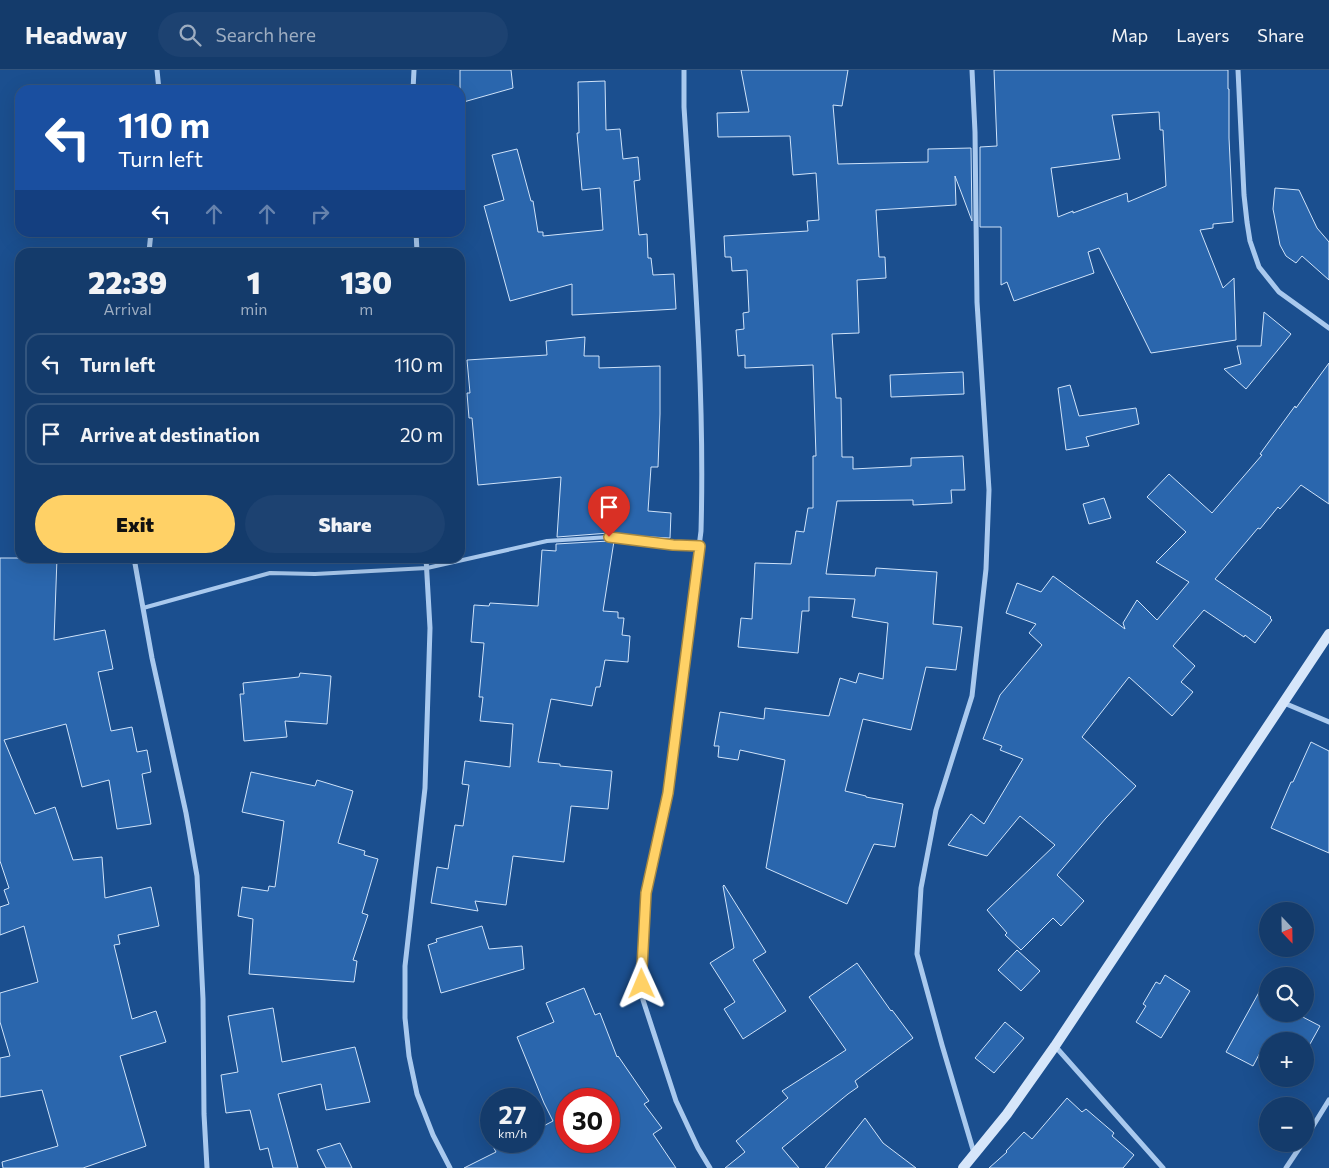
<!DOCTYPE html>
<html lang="en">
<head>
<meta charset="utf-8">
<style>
	body { margin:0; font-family:Commissioner,sans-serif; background:#1d4271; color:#f1f3f6; height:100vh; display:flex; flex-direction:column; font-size:19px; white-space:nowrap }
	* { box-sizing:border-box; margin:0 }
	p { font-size:16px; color:#9dadc1 }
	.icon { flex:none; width:28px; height:28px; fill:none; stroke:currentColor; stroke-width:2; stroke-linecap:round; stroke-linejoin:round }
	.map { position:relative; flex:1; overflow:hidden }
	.panel { position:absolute; left:15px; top:178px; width:450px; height:315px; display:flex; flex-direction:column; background:#143b6b; border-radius:15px; box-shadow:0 5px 20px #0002,0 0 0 1px #33557e }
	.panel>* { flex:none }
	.banner { position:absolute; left:15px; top:15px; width:450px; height:152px; border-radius:15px; box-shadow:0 5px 20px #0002,0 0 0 1px #33557e; background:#1a4fa0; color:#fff; overflow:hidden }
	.needle { width:32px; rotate:158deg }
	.fabs { position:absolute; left:1259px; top:832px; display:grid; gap:10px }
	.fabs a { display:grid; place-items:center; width:55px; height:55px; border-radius:50%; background:#143b6b; box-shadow:0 5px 20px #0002,0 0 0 1px #33557e; font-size:25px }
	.speed { position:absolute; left:480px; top:1018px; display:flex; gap:10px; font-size:25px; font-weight:700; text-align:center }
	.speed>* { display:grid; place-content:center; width:65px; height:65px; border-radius:50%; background:#143b6b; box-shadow:0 5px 20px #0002,0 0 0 1px #33557e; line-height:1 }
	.speed small { font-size:12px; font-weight:400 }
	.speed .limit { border:8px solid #d22; background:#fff; color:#111 }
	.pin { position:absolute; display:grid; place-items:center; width:42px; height:42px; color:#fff; margin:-51px -21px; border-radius:50% 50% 50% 0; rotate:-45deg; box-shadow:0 0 5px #0007 }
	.pin .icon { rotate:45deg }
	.me { position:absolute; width:55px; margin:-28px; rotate:359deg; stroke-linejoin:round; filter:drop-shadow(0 0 4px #0008) }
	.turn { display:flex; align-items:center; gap:18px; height:105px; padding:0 20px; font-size:22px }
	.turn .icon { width:65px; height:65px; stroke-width:2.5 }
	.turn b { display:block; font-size:35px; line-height:42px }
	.lanes { display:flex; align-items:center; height:48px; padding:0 20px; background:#0003; justify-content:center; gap:25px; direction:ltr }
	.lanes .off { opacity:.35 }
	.eta { display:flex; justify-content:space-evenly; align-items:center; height:85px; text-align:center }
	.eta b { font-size:30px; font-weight:800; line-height:35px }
	.cta { display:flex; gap:10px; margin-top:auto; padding:10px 20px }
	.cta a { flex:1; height:58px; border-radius:30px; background:#ffd166; color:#111; font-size:20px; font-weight:800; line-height:58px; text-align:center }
	.cta a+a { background:#1d4271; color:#f1f3f6 }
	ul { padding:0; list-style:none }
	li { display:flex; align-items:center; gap:15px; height:62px; margin:0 10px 8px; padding:0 10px; border:2px solid #33557e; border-radius:15px }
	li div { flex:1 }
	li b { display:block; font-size:19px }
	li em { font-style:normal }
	header { display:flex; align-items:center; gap:30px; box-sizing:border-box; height:70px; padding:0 25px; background:#143b6b; border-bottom:1px solid #33557e }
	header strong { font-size:24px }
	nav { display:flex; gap:28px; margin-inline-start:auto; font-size:18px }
	.search { width:350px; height:45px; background:#1d4271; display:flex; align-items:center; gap:12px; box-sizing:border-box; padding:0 18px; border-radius:28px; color:#9dadc1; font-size:19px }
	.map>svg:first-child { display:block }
</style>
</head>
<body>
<header>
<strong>Headway</strong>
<div class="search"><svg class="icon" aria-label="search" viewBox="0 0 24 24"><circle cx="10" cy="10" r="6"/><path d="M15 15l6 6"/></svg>Search here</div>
<nav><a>Map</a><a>Layers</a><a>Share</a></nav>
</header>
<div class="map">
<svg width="1329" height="1098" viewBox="0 0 1329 1098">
	<rect width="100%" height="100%" fill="#1b4f8f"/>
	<g fill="#2a66ad" stroke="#cfe3fa" fill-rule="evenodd">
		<polygon points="460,0 511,0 513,18 460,33"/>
		<polygon points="741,0 848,0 842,36 833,35 838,94 928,92 928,79 971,78 972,151 955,106 956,135 876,140 879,187 885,187 886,208 857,210 859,263 832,264 836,328 841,328 842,387 853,387 853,399 911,396 911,388 963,386 965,420 951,420 952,433 913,435 913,430 837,431 826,504 875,506 876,498 937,502 933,554 962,557 956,600 926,597 911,660 863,649 845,721 866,726 866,727 903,734 895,777 874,774 847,834 766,798 785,690 740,680 738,690 718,687 719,676 714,676 720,642 764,649 765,638 829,646 840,608 856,613 859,603 883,609 888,553 852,547 855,529 809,527 809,541 802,541 798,583 738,577 741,548 752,549 755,493 791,494 796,461 804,462 808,438 813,438 813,386 816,386 813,295 745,298 745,285 738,286 736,260 744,259 743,243 749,242 747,200 732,201 731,187 725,187 724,166 808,161 807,151 819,150 816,103 793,105 790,66 718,67 717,43 749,42"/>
		<path d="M 994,0 L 1228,0 L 1228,19 L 1229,19 L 1229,68 L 1233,152 L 1213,154 L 1213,158 L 1200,160 L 1223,218 L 1234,208 L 1236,270 L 1151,283 L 1099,178 L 1088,182 L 1094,203 L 1014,231 L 1007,212 L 1001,215 L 1001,157 L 980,157 L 980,77 L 997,76 ZM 1159,42 L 1160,60 L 1163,60 L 1166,116 L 1128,132 L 1127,123 L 1073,143 L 1073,141 L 1058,147 L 1051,98 L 1120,89 L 1112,45 Z"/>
		<polygon points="605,11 606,60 620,59 623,89 638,87 640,110 634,111 639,165 647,164 648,188 651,188 653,205 674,204 676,239 572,245 572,214 510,231 484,136 504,130 492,85 517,79 531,131 533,131 538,162 543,162 543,166 603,160 600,118 582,120 577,63 579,63 578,12"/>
		<polygon points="1275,118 1299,120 1317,158 1329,172 1329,210 1302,186 1296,193 1286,186 1280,175 1273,139"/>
		<polygon points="1264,242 1291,264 1246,319 1224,299 1241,294 1237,276 1261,276"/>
		<polygon points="585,267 584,286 599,286 599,298 660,296 660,344 658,397 651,397 648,441 671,443 670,468 633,466 609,463 557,467 561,407 478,415 472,348 469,348 467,323 470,323 467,290 547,285 546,271"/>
		<polygon points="1329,293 1329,434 1301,415 1280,439 1278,437 1260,459 1258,458 1215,509 1271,547 1270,548 1272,550 1255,573 1245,565 1244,567 1204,540 1173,576 1195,596 1181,612 1193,622 1172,646 1129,607 1082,667 1136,716 1106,748 1057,805 1084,831 1061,856 1053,848 1021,880 1005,865 1007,863 987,840 1055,775 1020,746 987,786 948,775 971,744 984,754 1023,689 1000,680 1002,676 983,669 1000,625 1042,575 1029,563 1036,554 1006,543 1017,513 1041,522 1053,506 1125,559 1123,553 1137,530 1157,550 1189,512 1156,492 1186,462 1147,427 1169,404 1212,443 1262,385 1260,384 1295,336 1296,338"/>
		<polygon points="963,302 964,324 891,327 890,305"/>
		<polygon points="1070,315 1079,346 1136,338 1139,354 1086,367 1089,376 1066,380 1058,318"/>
		<polygon points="1104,428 1111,448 1089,454 1083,434"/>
		<polygon points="609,471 614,471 603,541 618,542 618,548 624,548 622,565 630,566 628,592 605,590 600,617 596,617 592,636 551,629 538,692 560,694 560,696 612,701 608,739 571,736 564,792 513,786 506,835 475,831 478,841 431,833 437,797 448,799 455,755 463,756 469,715 462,714 465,691 510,697 513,654 480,651 483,627 479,627 484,573 471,572 474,535 489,536 490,533 538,536 542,480 556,481 556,474"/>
		<polygon points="0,488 57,488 54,570 105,560 113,599 98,602 111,661 132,657 137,682 147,680 151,702 142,704 151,754 117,759 109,710 82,717 66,654 4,670 35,744 55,737 73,790 102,787 105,828 151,817 159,856 118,865 120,874 114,875 132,949 156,941 166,972 120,986 146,1076 83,1098 3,1098 2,1092 58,1076 42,1020 0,1027 0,988 10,986 0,952 0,923 38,912 24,856 0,865 0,837 9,834 4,820 9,818 0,791"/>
		<polygon points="300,603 331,606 327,654 285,651 287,667 244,671 240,624 244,624 243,613 299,607"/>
		<polygon points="1311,672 1329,681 1329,783 1271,758 1291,712 1293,712"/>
		<polygon points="251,702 315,716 317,710 353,721 338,773 365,781 364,785 378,789 362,843 368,845 353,890 357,891 354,912 249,904 253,849 238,846 242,817 268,821 269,816 275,817 284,751 242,742"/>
		<polygon points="724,815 766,882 753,890 786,941 743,969 724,939 735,932 710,893 734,878 723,816"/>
		<polygon points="482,856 489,879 522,876 524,899 441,923 428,875 437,872 436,869"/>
		<polygon points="1017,880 1040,901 1021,921 998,900"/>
		<polygon points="857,893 891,941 892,940 913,968 855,1011 858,1017 848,1024 782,1078 799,1098 725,1098 745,1082 736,1071 788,1028 782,1021 846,980 809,927"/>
		<polygon points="1165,905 1190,921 1161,968 1136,952 1146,936 1143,934 1156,912 1160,914"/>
		<polygon points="1268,906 1268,944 1297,944 1320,956 1305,983 1305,971 1268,971 1268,977 1264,975 1253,996 1226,982"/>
		<path d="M 584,918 L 595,945 L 600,943 L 617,987 L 618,986 L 649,1031 L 644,1034 L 662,1058 L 653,1064 L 676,1098 L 464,1098 L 496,1082 L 490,1071 L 534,1071 L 534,1061 L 553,1051 L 544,1033 L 517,967 L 554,952 L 546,933 ZM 566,1029 L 609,1029 L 609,1071 L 566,1071 Z"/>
		<polygon points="273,938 282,992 355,977 370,1032 326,1040 321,1014 278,1024 298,1098 273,1098 268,1078 260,1080 250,1040 226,1043 221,1005 238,1002 228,946"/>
		<polygon points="1005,952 1024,968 994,1003 975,988"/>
		<polygon points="1067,1028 1082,1042 1086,1039 1114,1063 1112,1066 1134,1085 1123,1098 989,1098 1007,1082 1006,1081 1024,1062 1032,1069"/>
		<polygon points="865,1048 883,1073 916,1098 825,1098"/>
		<polygon points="340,1073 352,1098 326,1098 317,1080"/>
	</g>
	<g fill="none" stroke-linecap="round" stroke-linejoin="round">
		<polyline stroke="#a9c9ee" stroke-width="4" points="143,538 270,503 315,504 427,498 547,471 609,467 673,475 700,476"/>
		<g stroke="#a9c9ee" stroke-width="5">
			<polyline points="157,0 159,20"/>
			<path d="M 684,0 L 684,37 C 693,178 705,319 701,461 L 668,723 L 646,823 L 641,898 L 643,930 L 676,1031 L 698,1078 L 710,1098"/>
			<polyline points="972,0 975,62 977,232 989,420 986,499 972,626 936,740 921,818 917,884 942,975 974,1083"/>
			<polyline points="1238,0 1244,125 1247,152 1250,171 1259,197 1279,222 1329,258"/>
			<polyline points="413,20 414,0"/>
			<polyline points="416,162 417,182"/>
			<polyline points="149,182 151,162"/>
			<polyline points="134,488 152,588 186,743 197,806 203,929 204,1044 207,1098"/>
			<polyline points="426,488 430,558 425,718 405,896 405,948 409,986 417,1024 433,1065 450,1098"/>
			<polyline points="1284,633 1329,652"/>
			<polyline points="1055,976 1163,1098"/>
			<polyline points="1305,1069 1329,1030"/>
			<polyline points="1286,1098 1302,1074"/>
		</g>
		<polyline stroke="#d6e6fa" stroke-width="10" points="963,1098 1007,1044 1055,976 1329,564"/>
	</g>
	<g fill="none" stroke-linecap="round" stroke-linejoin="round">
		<defs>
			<polyline id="route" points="609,467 673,475 700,476 668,723 646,823 642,898 642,914"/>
		</defs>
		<use href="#route" stroke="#a68842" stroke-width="12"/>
		<use href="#route" stroke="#ffd166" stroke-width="9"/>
	</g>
</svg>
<div class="fabs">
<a><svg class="needle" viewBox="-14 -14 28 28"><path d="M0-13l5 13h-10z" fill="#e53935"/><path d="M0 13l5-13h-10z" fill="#9dadc1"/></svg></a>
<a><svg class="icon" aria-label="search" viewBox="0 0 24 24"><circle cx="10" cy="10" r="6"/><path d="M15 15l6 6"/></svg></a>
<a>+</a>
<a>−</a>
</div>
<div class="speed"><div>27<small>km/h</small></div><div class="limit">30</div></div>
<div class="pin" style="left:609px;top:467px;background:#d93025"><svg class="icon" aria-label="arrive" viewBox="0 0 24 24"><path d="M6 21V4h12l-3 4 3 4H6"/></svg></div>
<svg class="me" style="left:642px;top:914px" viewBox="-20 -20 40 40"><path d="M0-17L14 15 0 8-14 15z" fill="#ffd166" stroke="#fff" stroke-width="4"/></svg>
<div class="banner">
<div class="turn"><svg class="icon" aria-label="left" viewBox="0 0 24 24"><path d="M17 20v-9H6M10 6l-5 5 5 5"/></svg><div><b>110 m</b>Turn left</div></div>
<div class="lanes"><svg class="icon" aria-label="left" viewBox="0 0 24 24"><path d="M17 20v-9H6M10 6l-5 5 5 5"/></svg><svg class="icon off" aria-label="ahead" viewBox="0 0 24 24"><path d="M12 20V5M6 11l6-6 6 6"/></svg><svg class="icon off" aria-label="ahead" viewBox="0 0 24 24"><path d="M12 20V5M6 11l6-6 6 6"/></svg><svg class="icon off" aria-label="right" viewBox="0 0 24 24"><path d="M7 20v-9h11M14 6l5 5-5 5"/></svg></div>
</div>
<section class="panel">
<div class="eta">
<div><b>22:39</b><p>Arrival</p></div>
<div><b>1</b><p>min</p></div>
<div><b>130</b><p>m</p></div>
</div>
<ul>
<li><svg class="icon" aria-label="left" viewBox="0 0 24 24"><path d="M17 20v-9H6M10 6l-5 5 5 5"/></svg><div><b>Turn left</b></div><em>110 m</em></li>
<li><svg class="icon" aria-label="arrive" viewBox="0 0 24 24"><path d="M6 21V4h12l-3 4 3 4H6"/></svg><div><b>Arrive at destination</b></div><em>20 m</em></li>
</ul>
<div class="cta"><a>Exit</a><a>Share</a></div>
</section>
</div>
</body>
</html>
